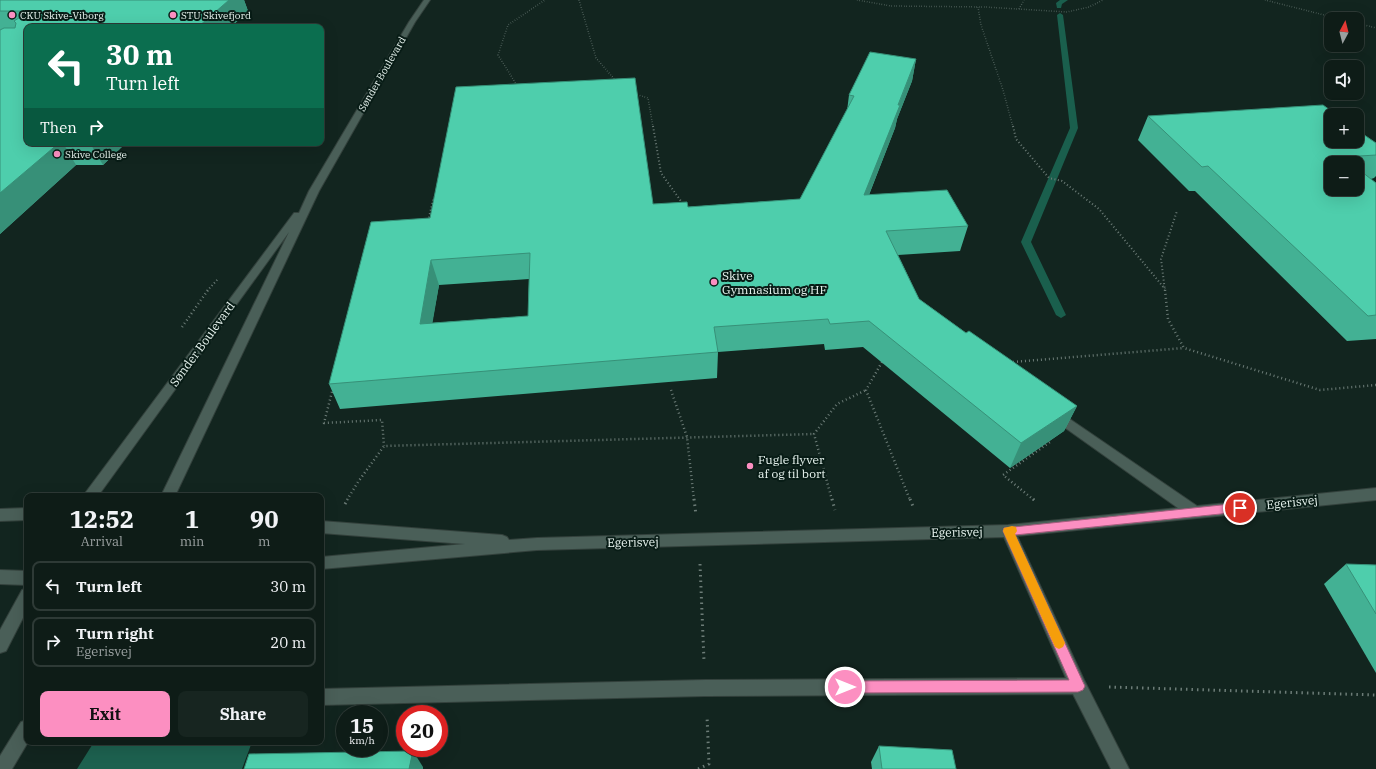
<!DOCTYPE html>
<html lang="en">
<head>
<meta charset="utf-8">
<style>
	body { margin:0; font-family:"IBM Plex Serif",serif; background:#172520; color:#f1f3f6; height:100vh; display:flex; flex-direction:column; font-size:15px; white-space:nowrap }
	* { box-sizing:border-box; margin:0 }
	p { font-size:13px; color:#9ba1a1 }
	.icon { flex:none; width:22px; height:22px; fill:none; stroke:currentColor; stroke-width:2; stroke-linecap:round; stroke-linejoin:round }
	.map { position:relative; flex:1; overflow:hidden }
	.sheet { position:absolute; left:24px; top:493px; width:300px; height:252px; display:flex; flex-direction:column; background:#0e1c17; border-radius:8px; box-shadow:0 4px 16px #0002,0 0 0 1px #2e3a36 }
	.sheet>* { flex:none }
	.top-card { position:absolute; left:24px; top:24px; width:300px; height:122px; border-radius:8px; box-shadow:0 4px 16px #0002,0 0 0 1px #2e3a36; background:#0b6e4f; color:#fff; overflow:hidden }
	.needle { width:26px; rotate:7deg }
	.buttons { position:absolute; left:1324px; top:12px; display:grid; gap:8px }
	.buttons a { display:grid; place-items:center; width:40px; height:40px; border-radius:8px; background:#0e1c17; box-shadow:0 4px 16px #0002,0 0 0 1px #2e3a36; font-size:20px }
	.speed { position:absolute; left:336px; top:705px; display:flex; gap:8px; font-size:20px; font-weight:700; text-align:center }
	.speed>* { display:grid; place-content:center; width:52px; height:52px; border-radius:50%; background:#0e1c17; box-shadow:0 4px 16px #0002,0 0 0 1px #2e3a36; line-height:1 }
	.speed small { font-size:10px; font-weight:400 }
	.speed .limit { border:6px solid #d22; background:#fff; color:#111 }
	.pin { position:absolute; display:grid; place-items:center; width:34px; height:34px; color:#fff; margin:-17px; border:2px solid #fff; border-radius:50%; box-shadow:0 1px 4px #0007 }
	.me { position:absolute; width:44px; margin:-22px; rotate:90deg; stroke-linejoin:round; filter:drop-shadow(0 0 3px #0008) }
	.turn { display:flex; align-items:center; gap:14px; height:84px; padding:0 16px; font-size:18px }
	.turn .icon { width:52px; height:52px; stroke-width:2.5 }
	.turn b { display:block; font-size:28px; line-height:34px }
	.then { display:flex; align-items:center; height:38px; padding:0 16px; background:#0003; gap:8px; font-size:15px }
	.eta { display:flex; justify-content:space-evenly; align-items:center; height:68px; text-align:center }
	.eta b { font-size:24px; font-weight:800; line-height:28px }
	.primary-button { display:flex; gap:8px; margin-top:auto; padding:8px 16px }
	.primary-button a { flex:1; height:46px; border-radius:8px; background:#fc8fc1; color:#111; font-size:16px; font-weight:800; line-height:46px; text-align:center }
	.primary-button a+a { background:#172520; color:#f1f3f6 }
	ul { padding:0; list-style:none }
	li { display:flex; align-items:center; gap:12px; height:50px; margin:0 8px 6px; padding:0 8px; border:2px solid #2e3a36; border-radius:8px }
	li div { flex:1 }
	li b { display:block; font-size:15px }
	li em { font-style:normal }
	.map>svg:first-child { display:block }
</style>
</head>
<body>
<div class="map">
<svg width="1376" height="769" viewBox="0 0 1376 769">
	<rect width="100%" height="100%" fill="#12251f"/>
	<polygon fill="#1d614f" points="94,742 252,742 242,769 77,769"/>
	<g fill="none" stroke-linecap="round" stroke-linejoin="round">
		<g fill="#1a5f4d" fill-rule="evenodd">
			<polygon points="1060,0 1068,0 1062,4 1061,8 1057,8 1056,3"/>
			<polygon points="1060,13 1063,15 1078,128 1031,242 1066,315 1061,318 1056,315 1021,242 1070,128 1057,15"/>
		</g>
		<defs>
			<g id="minor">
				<polygon points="424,0 430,0 415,22 319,191 175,496 161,496 289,232 98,496 83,496 294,213 299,213 309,191 409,22"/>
				<polygon points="1054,409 1058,411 1197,506 1376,488 1376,500 1017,536 1084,680 1129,769 1111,769 1073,694 705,696 321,705 321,689 705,680 1066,678 1004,537 537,550 321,569 321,557 465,544 321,533 321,521 502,535 507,537 509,540 537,538 1008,525 1178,508 1050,417 1048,414 1050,411"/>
				<polygon points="27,508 27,520 0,521 0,509"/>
				<polygon points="0,570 27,571 27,585 0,584"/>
				<polygon points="27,588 27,610 6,651 0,653 0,630 22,590"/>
				<polygon points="27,720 28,742 12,769 0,769 0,756 21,722"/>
			</g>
		</defs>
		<use href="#minor" stroke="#33413c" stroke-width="2"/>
		<g stroke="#6c7c77" stroke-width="1.5" stroke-dasharray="0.5 2" stroke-linecap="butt">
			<polyline points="579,0 596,58 616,81"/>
			<polyline points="857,0 891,6 985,7 1067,12 1089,7 1103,0"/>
			<polyline points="1265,0 1340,19"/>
			<polyline points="978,7 981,25 1003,90 1013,127"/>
			<polyline points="1019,9 1024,0"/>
			<polyline points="1357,23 1376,28"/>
			<polyline points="518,87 498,55 508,25 545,0"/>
			<polyline points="635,94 648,98 653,127"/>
		</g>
		<g stroke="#6c7c77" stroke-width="2" stroke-dasharray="1 2.5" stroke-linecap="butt">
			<polyline points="653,126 661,173 683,204"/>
			<polyline points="1013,126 1016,139 1049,178 1062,181 1099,209 1165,289"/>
			<polyline points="428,221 434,197"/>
			<polyline points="207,291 218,279"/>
			<polyline points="1165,291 1161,259 1177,211"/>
		</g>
		<g stroke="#6c7c77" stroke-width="2.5" stroke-dasharray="1 3" stroke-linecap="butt">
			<polyline points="1165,290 1168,319 1184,348 1320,390 1376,385"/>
			<polyline points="182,327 208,290"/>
			<polyline points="882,362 866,390 910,500"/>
			<polyline points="1013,362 1184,348"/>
			<polyline points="333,388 324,423 382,420 384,446"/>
			<polyline points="671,390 687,437 694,500"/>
			<polyline points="347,500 358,482 384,446 814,434"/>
			<polyline points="832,500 814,434 837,404 866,390"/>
			<polyline points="1034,500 1003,475 1050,442"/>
		</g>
		<g stroke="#6c7c77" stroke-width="3" stroke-dasharray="1.5 4" stroke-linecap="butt">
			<polyline points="694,499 696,515"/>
			<polyline points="832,499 835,510"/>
			<polyline points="910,499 914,509"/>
			<polyline points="1033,499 1036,502"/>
			<polyline points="345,504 348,499"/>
			<polyline points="700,564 704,661"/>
			<polyline points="1109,687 1376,695"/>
			<polyline points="698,769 709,764 707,716"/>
		</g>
		<use href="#minor" fill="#4a5f58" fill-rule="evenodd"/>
	</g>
	<g fill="#43b194" fill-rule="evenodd">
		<polygon points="0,0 244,0 248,11 231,27 27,27 27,143 126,143 103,165 76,165 0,234"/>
		<path d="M 916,59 L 912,81 L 897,119 L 895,128 L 869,195 L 968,226 L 960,251 L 898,255 L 919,299 L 966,333 L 1077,406 L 1064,431 L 1010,468 L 863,347 L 825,350 L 824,344 L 718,352 L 717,378 L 340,409 L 329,384 L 430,218 L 653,204 L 688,207 L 800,199 L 847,111 L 849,95 ZM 529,279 L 528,316 L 432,323 L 439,285 Z"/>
		<path d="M 1148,116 L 1376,143 L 1376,176 L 1374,178 L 1371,179 L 1376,183 L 1376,339 L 1347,341 L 1195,191 L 1189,191 L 1138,140 ZM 1331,163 L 1357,163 L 1357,189 Z"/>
		<polygon points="1346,564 1376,565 1376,673 1324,584"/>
		<polygon points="879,746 956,769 872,769 871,762"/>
	</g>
	<g fill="#379078">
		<polygon points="229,0 244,0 248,11 231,27 198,27"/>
		<polygon points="916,59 912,81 897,119 895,128 859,220 864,195"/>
		<polygon points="59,143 63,143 76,165 0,234 0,193"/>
		<polygon points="90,143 126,143 103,165"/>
		<polygon points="431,260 439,285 428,349 420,324"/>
		<polygon points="1077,406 1064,431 1010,468 1021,443"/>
		<polygon points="413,751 423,767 423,769 409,769"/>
	</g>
	<g fill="#4eceac" stroke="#379078" fill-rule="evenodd">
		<polygon points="0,0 229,0 198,27 27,27 27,143 59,143 0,193 0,30 4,28 15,28 16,23 14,21 30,11 0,11"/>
		<path d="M 870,52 L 916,59 L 898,105 L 900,105 L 864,195 L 947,190 L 968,226 L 886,231 L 919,299 L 966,333 L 969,331 L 1077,406 L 1021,443 L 869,321 L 830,324 L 828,319 L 714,327 L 718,352 L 329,384 L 371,222 L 430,218 L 456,87 L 635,78 L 653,204 L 687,202 L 688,207 L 800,199 L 854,96 L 849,95 ZM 530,253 L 528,316 L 420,324 L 431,260 Z"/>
		<polygon points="1323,105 1337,115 1331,115 1331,141 1357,141 1357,130 1376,143 1376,155 1343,157 1350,163 1331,163 1331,189 1357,189 1357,168 1376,183 1376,315 1368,316 1208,166 1202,167 1148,116"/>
		<polygon points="1346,564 1376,565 1376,614"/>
		<polygon points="879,746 952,750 956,769 882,769"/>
		<polygon points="413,751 409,769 244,769 249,754"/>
	</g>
	<polygon fill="#fc8fc1" stroke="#a45d7d" points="1240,503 1243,504 1245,508 1243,511 1240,512 1015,535 1083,682 1085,686 1083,690 1078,692 845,693 841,691 839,687 841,683 845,681 1069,680 1003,531 1004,528"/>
	<polygon fill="#f59e0b" points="1012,526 1016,527 1017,531 1015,534 1065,643 1063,647 1059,649 1055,647 1003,531 1004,528"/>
	<g fill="#fc8fc1" stroke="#081c16" stroke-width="1.5">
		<circle cx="12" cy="15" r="4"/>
		<circle cx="173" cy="15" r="4"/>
		<circle cx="57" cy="154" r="4"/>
		<circle cx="714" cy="282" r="4"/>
		<circle cx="750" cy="466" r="4"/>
	</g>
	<g text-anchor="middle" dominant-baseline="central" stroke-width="4" stroke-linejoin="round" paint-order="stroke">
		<g font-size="10" fill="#e9f5f0" stroke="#081c16" text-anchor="start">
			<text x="20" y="15">CKU Skive-Viborg</text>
			<text x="181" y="15">STU Skivefjord</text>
			<text x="65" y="154">Skive College</text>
		</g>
		<g font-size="10" fill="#e9f5f0" stroke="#081c16">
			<text transform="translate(382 74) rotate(-60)">Sønder Boulevard</text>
		</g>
		<g font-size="12" fill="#e9f5f0" stroke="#081c16" text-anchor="start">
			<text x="722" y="275">Skive<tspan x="722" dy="14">Gymnasium og HF</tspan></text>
			<text x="758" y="459">Fugle flyver<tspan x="758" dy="14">af og til bort</tspan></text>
		</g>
		<g font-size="12" fill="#e9f5f0" stroke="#081c16">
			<text transform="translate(202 344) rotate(-54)">Sønder Boulevard</text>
			<text transform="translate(1292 502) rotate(-6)">Egerisvej</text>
			<text transform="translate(957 532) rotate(-1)">Egerisvej</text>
			<text transform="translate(633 542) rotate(-1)">Egerisvej</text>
		</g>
	</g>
</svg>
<div class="buttons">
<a><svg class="needle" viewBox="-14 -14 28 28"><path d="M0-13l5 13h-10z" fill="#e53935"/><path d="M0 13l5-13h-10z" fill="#9ba1a1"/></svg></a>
<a><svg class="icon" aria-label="sound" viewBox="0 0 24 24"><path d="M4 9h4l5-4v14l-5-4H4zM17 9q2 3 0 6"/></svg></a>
<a>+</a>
<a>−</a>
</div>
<div class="speed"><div>15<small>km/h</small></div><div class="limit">20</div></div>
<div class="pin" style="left:1240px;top:508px;background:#d93025"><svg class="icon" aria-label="arrive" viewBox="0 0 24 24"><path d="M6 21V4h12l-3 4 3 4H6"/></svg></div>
<svg class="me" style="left:845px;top:687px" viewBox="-20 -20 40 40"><circle r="17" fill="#fc8fc1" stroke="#fff" stroke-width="3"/><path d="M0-11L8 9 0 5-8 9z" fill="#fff"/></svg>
<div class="top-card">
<div class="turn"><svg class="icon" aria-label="left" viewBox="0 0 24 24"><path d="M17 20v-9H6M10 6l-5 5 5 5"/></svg><div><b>30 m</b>Turn left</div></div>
<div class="then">Then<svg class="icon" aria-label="right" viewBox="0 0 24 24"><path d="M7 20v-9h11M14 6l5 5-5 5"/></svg></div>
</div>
<section class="sheet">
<div class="eta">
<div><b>12:52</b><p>Arrival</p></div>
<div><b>1</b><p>min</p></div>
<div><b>90</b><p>m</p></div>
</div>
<ul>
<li><svg class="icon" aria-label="left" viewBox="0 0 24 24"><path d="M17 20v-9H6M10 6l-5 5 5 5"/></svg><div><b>Turn left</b></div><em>30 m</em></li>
<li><svg class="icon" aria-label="right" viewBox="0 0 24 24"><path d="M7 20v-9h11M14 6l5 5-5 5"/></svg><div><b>Turn right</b><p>Egerisvej</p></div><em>20 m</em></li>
</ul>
<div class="primary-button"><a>Exit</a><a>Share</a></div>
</section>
</div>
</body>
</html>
